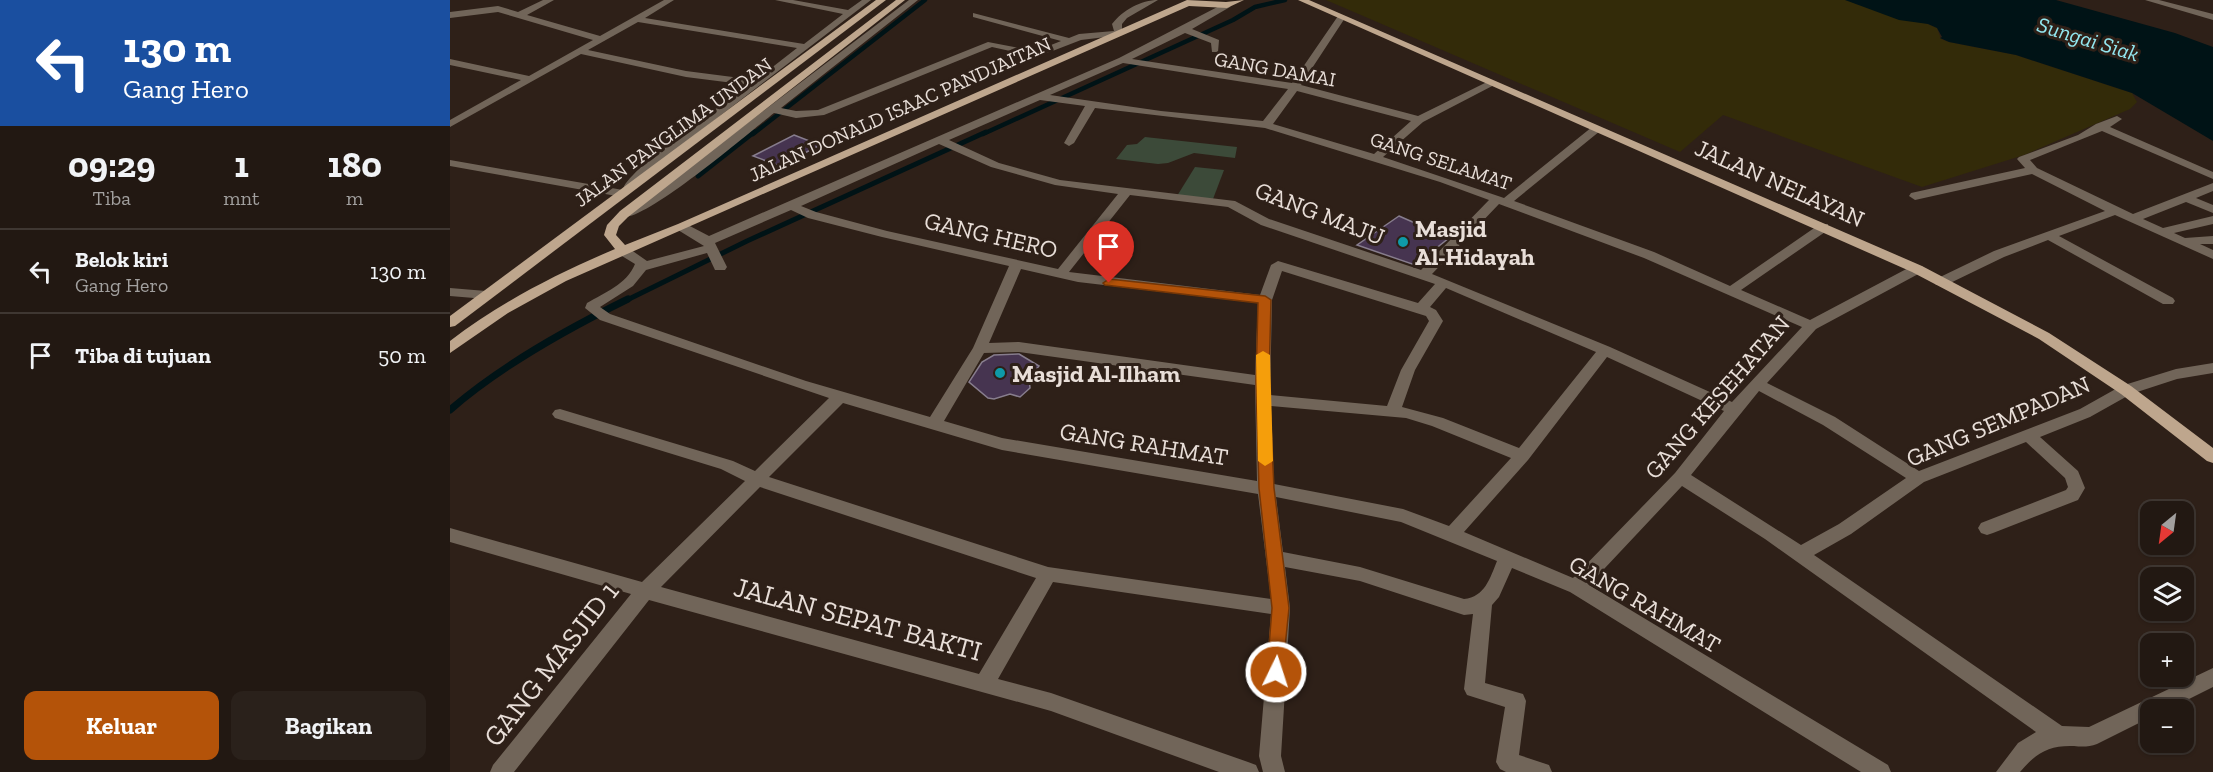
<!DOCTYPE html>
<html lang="id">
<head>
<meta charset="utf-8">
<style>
	body { margin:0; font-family:"Zilla Slab",serif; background:#2a211b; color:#f1f3f6; height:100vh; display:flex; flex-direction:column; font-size:22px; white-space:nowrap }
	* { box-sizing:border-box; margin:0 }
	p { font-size:20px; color:#a2a09f }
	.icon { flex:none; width:33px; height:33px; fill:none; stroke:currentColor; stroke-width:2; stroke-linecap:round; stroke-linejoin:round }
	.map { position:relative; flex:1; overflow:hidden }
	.panel { display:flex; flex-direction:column; background:#221812; width:450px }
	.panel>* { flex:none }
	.guide { background:#1a4fa0; color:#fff; overflow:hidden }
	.needle { width:39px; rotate:209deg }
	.tools { position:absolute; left:1690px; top:501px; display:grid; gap:12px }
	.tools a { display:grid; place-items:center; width:54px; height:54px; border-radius:12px; background:#221812; box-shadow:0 2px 4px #0004,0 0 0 2px #3f3732; font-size:30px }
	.pin { position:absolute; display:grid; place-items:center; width:51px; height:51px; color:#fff; margin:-62px -26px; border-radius:50% 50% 50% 0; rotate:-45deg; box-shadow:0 0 6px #0007 }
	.pin .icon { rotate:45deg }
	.me { position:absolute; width:66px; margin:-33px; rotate:4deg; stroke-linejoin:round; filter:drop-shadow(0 0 4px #0008) }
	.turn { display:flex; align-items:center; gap:21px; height:126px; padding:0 24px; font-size:27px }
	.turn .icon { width:78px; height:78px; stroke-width:2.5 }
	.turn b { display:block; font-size:42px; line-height:51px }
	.eta { display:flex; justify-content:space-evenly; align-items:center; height:102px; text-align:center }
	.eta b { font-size:36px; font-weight:700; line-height:42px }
	.cta { display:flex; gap:12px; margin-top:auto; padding:12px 24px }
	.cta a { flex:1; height:69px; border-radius:12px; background:#b45309; color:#fff; font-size:24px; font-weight:700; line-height:69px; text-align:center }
	.cta a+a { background:#2a211b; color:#f1f3f6 }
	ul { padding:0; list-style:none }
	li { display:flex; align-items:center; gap:18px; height:84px; padding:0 24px; border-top:2px solid #3f3732 }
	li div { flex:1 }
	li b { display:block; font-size:22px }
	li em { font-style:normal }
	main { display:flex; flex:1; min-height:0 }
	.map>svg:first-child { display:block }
</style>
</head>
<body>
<main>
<section class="panel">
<div class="guide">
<div class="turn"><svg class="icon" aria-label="left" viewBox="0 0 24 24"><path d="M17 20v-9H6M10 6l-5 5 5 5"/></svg><div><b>130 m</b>Gang Hero</div></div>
</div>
<div class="eta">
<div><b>09:29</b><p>Tiba</p></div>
<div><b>1</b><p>mnt</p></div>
<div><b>180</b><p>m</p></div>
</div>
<ul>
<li><svg class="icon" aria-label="left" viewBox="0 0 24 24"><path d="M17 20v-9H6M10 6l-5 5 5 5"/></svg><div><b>Belok kiri</b><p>Gang Hero</p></div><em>130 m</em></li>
<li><svg class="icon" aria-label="arrive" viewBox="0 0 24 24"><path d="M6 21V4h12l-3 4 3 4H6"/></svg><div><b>Tiba di tujuan</b></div><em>50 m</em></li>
</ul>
<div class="cta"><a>Keluar</a><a>Bagikan</a></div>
</section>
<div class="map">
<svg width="1763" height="772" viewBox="0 0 1763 772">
	<rect width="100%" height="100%" fill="#2e2018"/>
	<g fill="#3c4a39">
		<polygon points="695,137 787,147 785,158 744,153 718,163 708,164 666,159 677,145 687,144"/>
		<polygon points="745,167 774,170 763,199 727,196"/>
	</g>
	<polygon fill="#332b09" points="876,0 1395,0 1478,24 1487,28 1491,39 1499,42 1566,55 1682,93 1687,102 1680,109 1574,155 1472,187 1273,115 1230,152"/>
	<polygon fill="#001316" points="1395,0 1606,0 1725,33 1763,47 1763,141 1682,93 1566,55 1499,42 1490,38 1492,37 1487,28 1478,24 1449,20"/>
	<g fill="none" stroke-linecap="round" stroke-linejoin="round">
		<g stroke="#001316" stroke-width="4.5">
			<polyline points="303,134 475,0"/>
			<polyline points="533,134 783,20 805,7 835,0"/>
		</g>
		<g stroke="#001316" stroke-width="5">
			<polyline points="248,176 304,132"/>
			<polyline points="175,301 297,241 536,132"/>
		</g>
		<path stroke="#001316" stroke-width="7" d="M 0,410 C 49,367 119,328 178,299"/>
	</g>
	<g fill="#463450" stroke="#877d8d" stroke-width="1.5">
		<polygon points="344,135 370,145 330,166 303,156"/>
		<polygon points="949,216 999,238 965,265 907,245"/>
		<polygon points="569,354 589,366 579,378 580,388 570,397 560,394 544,399 538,398 519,382 532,362 544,355"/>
	</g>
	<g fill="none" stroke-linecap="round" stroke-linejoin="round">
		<g fill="#716559" fill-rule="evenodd">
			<path d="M 93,0 L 104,0 L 77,15 L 150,36 L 214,0 L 224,0 L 195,18 L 354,44 L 393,14 L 325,0 L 343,0 L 398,10 L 412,0 L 421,0 L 198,171 L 182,190 L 177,191 L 176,196 L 172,197 L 0,166 L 0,160 L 173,190 C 174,172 278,100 299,85 L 236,77 L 131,54 L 0,127 L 0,120 L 71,80 L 0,65 L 0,59 L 79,76 L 143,40 L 48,12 L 0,18 L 0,12 L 48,6 L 68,12 ZM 188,22 L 347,48 L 306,80 L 236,71 L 138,50 Z"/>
			<path d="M 459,0 L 468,0 L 331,108 L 346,111 L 368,110 L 538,42 L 586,51 L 611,41 L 523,17 L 523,13 L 619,38 L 629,34 L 664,31 L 662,24 C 673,10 691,0 708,0 L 677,18 L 672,24 L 672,35 L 631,40 L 587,57 L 542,47 L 374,115 L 346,118 L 324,113 C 301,131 195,222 172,217 L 172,211 L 199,198 Z"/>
			<polygon points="1695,0 1709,0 1763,14 1763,20"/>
			<path d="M 777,2 L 781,5 L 780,7 L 742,29 L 769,40 L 768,52 L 762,52 L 761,43 L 735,33 L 682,59 L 842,83 L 888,16 L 894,16 L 895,18 L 851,85 L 968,116 L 1039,81 L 1048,83 L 973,122 L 933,157 L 1054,198 L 1142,127 L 1150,127 L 1150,131 L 1064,201 L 1204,252 L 1280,286 L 1370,224 L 1378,224 L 1378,230 L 1291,290 L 1360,320 L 1462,266 L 1472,266 L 1474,269 L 1472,272 L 1366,329 L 1317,383 L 1385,417 L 1469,471 L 1630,409 L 1671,386 L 1726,369 L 1763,363 L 1763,373 L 1727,379 L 1681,394 L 1640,417 L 1590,437 L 1628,471 L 1635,488 L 1628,500 L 1543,533 L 1537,535 L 1531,533 L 1528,528 L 1531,523 L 1616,490 L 1618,487 L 1615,478 L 1576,442 L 1474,482 L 1401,534 L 1364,555 L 1612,726 L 1639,727 L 1763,668 L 1763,687 L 1717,710 L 1701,710 L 1701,717 L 1647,744 C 1639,747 1632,747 1624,746 C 1599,745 1586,753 1570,772 L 1546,772 L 1568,743 L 1586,732 L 1315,539 L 1232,486 L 1139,585 L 1438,765 L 1441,772 L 1411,772 L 1120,592 L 1062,568 L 1049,597 L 1042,605 L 1035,683 L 1073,694 L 1076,701 L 1069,755 L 1099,765 L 1102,772 L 1056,772 L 1050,769 L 1046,762 L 1055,707 L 1017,695 L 1014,689 L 1023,614 L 1014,615 L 910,581 L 835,567 L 840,608 L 831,756 L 835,772 L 813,772 L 809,756 L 821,614 L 603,582 L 548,679 L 601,693 L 798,762 L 806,765 L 809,772 L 769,772 L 601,711 L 199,600 L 64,772 L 40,772 L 43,765 L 181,594 L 0,542 L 0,528 L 192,582 L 295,481 L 271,469 L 105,418 L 102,414 L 105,410 L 110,409 L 283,461 L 305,471 L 379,398 L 150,320 L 135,308 L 137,303 C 154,293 177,284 185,264 L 167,253 L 167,247 L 177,247 L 197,261 L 254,246 L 228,230 L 228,224 L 236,224 L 259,236 L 669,58 ZM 673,63 L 838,89 L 813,121 L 711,111 L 600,95 ZM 847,91 L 961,121 L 924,154 L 823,124 ZM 590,100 L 635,106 L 614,143 L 619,146 L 624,143 L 645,108 L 815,128 L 990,182 L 1039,200 L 971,270 L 819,219 L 785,201 L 610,180 L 549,163 L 499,140 ZM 489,144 L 541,167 L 605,185 L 668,194 L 608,269 L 437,231 L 366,212 L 351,206 ZM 680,195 L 778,207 L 811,225 L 985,284 L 968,303 L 828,261 L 821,265 L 810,295 L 619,272 ZM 1049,204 L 1194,258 L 1352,327 L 1282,402 L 1160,347 L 982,274 ZM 341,210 L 358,218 L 432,237 L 559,266 L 523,348 L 480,417 L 356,381 L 160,314 L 150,307 L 183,286 L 196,270 L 257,253 L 265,270 L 275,270 L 277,267 L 265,243 ZM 571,269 L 628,282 L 808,303 L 805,375 L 569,342 L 539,343 ZM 832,271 L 976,316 L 979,321 L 951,370 L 937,406 L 820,395 L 822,300 ZM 996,288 L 1146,352 L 1069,448 L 993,418 L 952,407 L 965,370 L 993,321 L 986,310 L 980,307 ZM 569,352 L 805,385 L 807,481 L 552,438 L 494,421 L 534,353 ZM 1157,357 L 1274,411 L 1225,473 L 1123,578 L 1014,532 L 1078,460 ZM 1309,391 L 1373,425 L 1456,478 L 1389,524 L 1351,545 L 1241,475 ZM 393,403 L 552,450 L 808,494 L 821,599 L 598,567 L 319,477 ZM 821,406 L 956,418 L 982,426 L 1061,458 L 999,526 L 953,509 L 824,484 ZM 310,487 L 586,578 L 529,674 L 211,587 ZM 826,497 L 951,522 L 1047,561 C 1040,578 1035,597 1014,599 L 910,567 L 833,552 Z"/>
			<polygon points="1667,116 1672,119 1660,127 1763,172 1763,179 1652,131 1580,160 1587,168 1683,214 1763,183 1763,191 1746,198 1763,205 1763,213 1736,202 1693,219 1713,228 1763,216 1763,224 1724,233 1735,238 1763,236 1763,244 1750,244 1763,250 1763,259 1665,215 1609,236 1723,298 1725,301 1723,304 1713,304 1598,240 1554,257 1496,285 1486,285 1484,282 1486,279 1544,251 1655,211 1582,174 1465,200 1459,196 1461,193 1575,168 1567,159 1569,157 1628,135 1646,124"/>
			<polygon points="0,288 36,291 43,295 36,299 0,296"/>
		</g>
		<g fill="#bea68d" fill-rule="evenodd">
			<polygon points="426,0 436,0 5,326 0,327 0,316"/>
			<path d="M 446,0 L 455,0 L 178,217 L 169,226 L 166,235 L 175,245 L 228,224 L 737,0 L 776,2 L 794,0 L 777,8 L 739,6 L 116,281 L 58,313 L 0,353 L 0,341 C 51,302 106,274 165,249 L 154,235 L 157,225 L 170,211 Z"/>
			<polygon points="848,0 859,0 1472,266 1599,333 1681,386 1763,448 1763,463 1757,461 1671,394 1589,339 1462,272"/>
		</g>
	</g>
	<polygon fill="#b45309" stroke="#753606" stroke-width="1.5" points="659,279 815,296 821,300 819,381 824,488 839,608 832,677 826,680 820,677 817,672 822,608 809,488 806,381 808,303 655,285 653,283"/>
	<polygon fill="#f59e0b" points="813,351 820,355 823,461 815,466 808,461 806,355"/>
	<g fill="#0f9aa8" stroke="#2e2018" stroke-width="2">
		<circle cx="953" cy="242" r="6"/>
		<circle cx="550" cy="373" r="6"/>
	</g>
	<g text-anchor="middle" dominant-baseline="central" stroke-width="6" stroke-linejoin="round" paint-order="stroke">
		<g font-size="20" fill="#e8ded8" stroke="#2e2018">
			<text transform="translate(825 69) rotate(10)">GANG DAMAI</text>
			<text transform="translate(450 109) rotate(-24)">JALAN DONALD ISAAC PANDJAITAN</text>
			<text transform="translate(223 132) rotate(-36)">JALAN PANGLIMA UNDAN</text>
			<text transform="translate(991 161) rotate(18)">GANG SELAMAT</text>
		</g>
		<g font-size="22" font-style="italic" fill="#93e7f0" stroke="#2e2018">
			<text transform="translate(1638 39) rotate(17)">Sungai Siak</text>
		</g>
		<g font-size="24" fill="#e8ded8" stroke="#2e2018">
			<text transform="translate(1330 183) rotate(24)">JALAN NELAYAN</text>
			<text transform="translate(870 213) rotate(21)">GANG MAJU</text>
			<text transform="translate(541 235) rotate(13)">GANG HERO</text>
			<text transform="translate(1267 397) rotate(-49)">GANG KESEHATAN</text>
			<text transform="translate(1548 421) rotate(-23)">GANG SEMPADAN</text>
			<text transform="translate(694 444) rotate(9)">GANG RAHMAT</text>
			<text transform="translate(1195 604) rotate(30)">GANG RAHMAT</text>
		</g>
		<g font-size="24" font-weight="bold" fill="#e8ded8" stroke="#2e2018" text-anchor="start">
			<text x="965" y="228">Masjid<tspan x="965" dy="28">Al-Hidayah</tspan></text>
			<text x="562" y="373">Masjid Al-Ilham</text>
		</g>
		<g font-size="28" fill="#e8ded8" stroke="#2e2018">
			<text transform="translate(408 619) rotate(15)">JALAN SEPAT BAKTI</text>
			<text transform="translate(101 664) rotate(-52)">GANG MASJID 1</text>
		</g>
	</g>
</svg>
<div class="tools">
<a><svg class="needle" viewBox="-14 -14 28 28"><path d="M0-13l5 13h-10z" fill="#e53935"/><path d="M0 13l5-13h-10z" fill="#a2a09f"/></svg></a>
<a><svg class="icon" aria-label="layers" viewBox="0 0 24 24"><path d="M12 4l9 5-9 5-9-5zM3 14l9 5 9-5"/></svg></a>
<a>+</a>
<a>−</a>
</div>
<div class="pin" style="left:659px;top:283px;background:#d93025"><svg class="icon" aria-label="arrive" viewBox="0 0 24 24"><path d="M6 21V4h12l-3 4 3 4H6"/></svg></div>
<svg class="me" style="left:826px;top:672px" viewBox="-20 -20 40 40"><circle r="17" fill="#b45309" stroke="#fff" stroke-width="3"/><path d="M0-11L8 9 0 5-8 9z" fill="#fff"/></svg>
</div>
</main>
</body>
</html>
